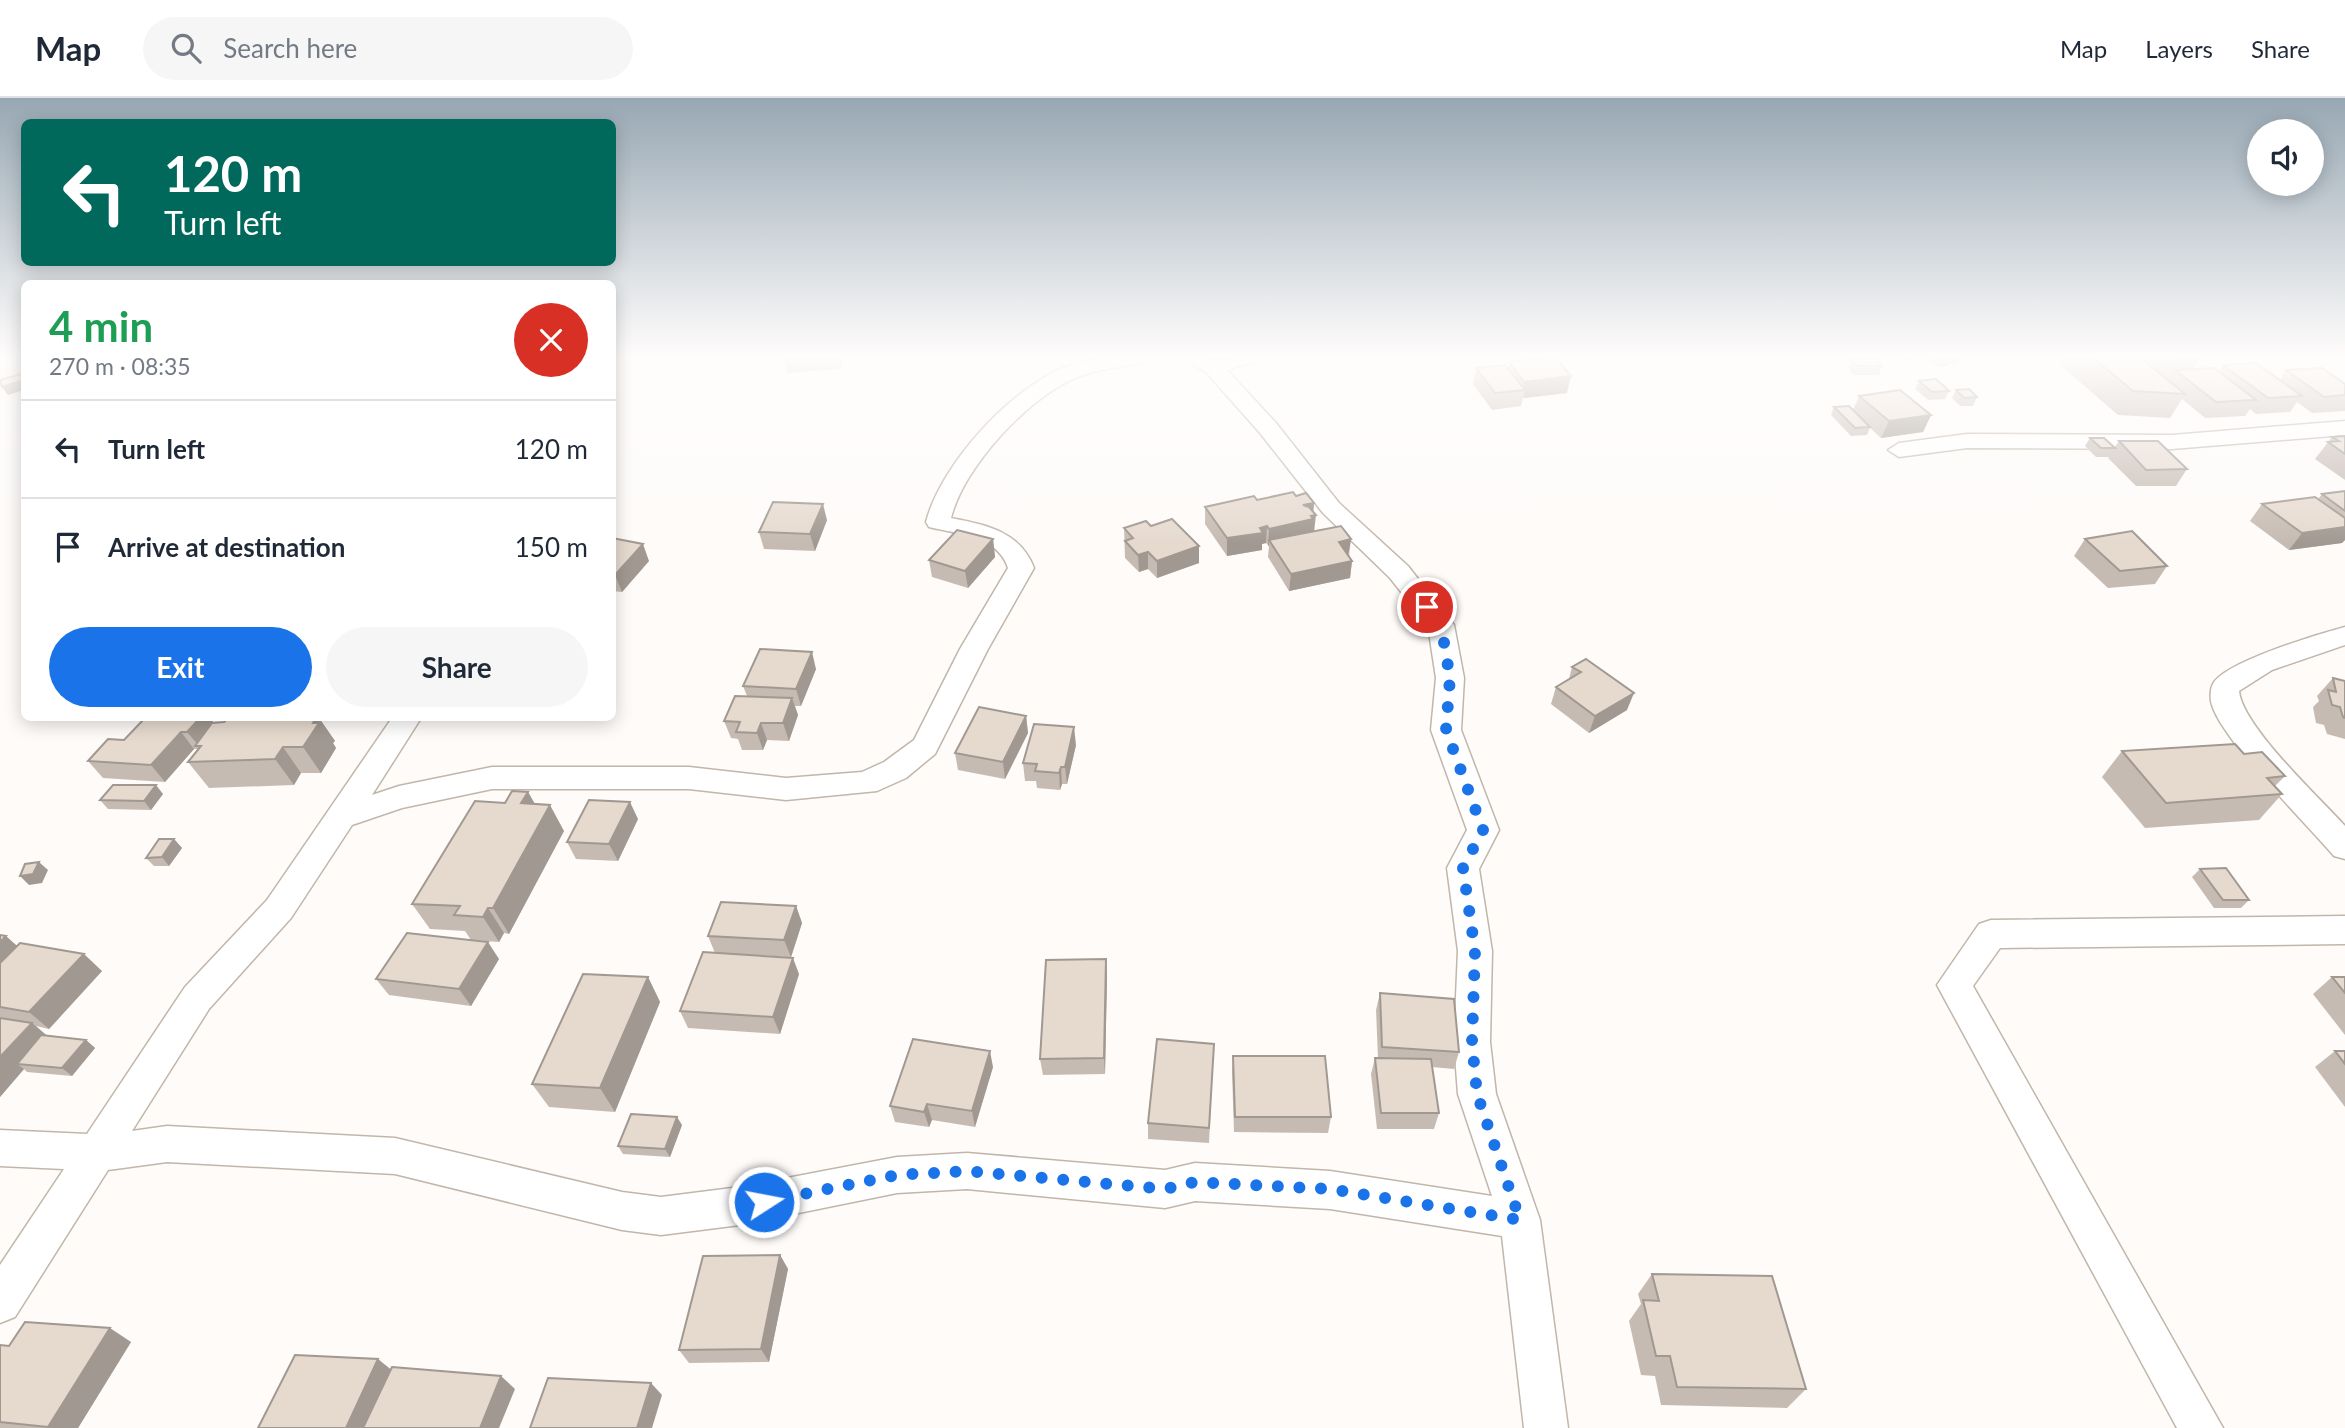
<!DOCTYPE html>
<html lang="en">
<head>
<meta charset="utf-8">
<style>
	body { margin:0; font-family:Lato,sans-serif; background:#f6f6f7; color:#1f2937; height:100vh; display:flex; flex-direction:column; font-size:26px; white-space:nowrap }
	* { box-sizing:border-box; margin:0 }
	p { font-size:23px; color:#747a83 }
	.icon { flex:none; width:38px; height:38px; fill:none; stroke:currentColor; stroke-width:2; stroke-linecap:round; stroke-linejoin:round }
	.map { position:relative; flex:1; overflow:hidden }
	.details { position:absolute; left:21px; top:182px; width:595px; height:441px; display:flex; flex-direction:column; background:#fff; border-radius:10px; box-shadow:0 4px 18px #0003 }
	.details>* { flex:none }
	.top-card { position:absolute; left:21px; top:21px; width:595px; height:147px; border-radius:10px; box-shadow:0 4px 18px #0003; background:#00695c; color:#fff; overflow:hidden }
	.tools { position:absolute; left:2247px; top:21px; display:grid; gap:14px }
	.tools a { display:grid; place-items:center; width:77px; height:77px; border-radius:50%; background:#fff; box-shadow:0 4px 18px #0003; font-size:35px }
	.pin { position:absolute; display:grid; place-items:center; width:60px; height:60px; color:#fff; margin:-30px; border:4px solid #fff; border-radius:50%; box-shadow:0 2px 7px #0007 }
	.me { position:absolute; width:77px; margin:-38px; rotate:79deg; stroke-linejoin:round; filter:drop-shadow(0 0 5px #0008) }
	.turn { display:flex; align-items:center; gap:24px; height:147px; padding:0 28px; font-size:32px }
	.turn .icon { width:91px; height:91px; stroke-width:2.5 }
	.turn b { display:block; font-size:49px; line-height:60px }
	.round { display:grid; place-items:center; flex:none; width:74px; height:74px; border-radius:37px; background:#f6f6f7 }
	.summary { display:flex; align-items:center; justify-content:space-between; height:119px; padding:0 28px }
	h1 { font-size:42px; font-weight:700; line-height:52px; color:#1e9e55 }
	.primary-button { display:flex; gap:14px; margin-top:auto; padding:14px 28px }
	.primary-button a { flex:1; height:80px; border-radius:42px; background:#1a73e8; color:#fff; font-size:28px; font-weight:700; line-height:80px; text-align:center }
	.primary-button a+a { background:#f6f6f7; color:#1f2937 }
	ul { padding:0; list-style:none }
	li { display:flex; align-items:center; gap:21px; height:98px; padding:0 28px; border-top:2px solid #e0e1e3 }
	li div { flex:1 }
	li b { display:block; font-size:26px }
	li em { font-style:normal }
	header { display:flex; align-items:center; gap:42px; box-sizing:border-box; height:98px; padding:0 35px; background:#fff; border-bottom:2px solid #e0e1e3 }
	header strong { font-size:33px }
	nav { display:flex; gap:38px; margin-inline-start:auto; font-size:24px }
	.search { width:490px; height:63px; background:#f6f6f7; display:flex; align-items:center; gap:18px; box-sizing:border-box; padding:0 24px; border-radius:38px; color:#747a83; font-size:26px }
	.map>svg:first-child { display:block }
</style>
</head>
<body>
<header>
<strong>Map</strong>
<div class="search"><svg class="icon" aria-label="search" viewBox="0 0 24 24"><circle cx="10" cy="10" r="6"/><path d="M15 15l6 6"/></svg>Search here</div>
<nav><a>Map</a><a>Layers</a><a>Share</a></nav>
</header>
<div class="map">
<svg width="2345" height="1330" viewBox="0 0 2345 1330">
	<rect width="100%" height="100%" fill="#fefbf9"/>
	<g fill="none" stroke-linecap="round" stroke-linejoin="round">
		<defs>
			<g id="street">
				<path d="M 1105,259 L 1152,259 L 1149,263 C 1127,269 1102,270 1080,278 C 1030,297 964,368 951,420 C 986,427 1020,433 1034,470 L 988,551 L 935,656 L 906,680 L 877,693 L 786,702 L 689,691 L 492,691 L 402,710 L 352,727 L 291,820 L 209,911 L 132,1033 L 167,1028 L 395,1040 L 622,1094 L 661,1099 L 740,1089 L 897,1059 L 967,1055 L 1165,1072 L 1195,1065 L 1330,1073 L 1492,1098 L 1458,996 L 1454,944 L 1458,853 L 1447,770 L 1467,732 L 1431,632 L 1436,580 L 1428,528 L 1390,480 L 1323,415 L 1260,335 L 1206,274 L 1177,259 C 1189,259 1200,260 1212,262 C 1220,264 1248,259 1259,259 L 1256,263 L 1227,272 L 1276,325 L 1339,405 L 1408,468 L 1454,527 L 1464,580 L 1461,632 L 1499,732 L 1479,771 L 1492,853 L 1490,944 L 1496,996 L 1540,1122 L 1568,1330 L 1524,1330 L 1502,1138 L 1330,1111 L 1195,1103 L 1165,1110 L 967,1091 L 897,1095 L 740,1127 L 661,1137 L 622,1132 L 395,1076 L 167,1064 L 108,1072 L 15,1219 L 0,1225 L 0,1167 L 64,1071 L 0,1068 L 0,1032 L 87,1036 L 185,889 L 267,802 L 392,620 L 421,620 L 372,697 L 399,688 L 492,669 L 689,669 L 786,680 L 862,674 L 884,664 L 914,642 L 960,551 L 1008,470 C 998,438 958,436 929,429 L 926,424 C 941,367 1008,293 1063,270 C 1076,265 1091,262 1105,259 Z"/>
				<polygon points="2345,323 2345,337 2172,351 1967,350 1899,359 1888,352 1899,345 1967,336 2172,337"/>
				<path d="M 2345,529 L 2345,547 L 2272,572 L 2239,593 C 2242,628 2319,699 2345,728 L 2345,761 L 2334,758 C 2306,725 2223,643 2212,607 C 2210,602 2210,591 2213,586 C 2224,564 2319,536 2345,529 Z"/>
				<polygon points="2345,818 2345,846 2000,850 1973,888 2223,1330 2177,1330 1937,887 1979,826 1991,822"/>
			</g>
		</defs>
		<use href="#street" stroke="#c1b6aa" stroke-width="3"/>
		<use href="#street" fill="#fff" fill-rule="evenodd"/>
	</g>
	<g fill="#c6bbb2">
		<polygon points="784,259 842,259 841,271 787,275"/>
		<polygon points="1898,259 1913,259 1911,263 1903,264"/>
		<polygon points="1931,259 1961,259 1958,265 1947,266 1946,268 1938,269 1930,262"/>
		<polygon points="2063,259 2194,259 2198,262 2193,271 2219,274 2223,267 2280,282 2286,272 2345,286 2345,313 2312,315 2297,304 2290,314 2256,316 2250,311 2245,318 2205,320 2182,301 2170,320 2118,317 2059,266"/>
		<polygon points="1851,261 1882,268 1879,277 1853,277 1848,269"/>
		<polygon points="1509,264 1567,295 1523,300 1521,308 1492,312 1473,286 1476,270 1508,270"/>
		<polygon points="1919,283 1949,293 1945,301 1928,302 1915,291"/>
		<polygon points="1956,292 1977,299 1973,308 1960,308 1952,300"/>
		<polygon points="1859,298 1931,317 1923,334 1881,340 1870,330 1867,337 1851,338 1831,317 1834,309 1853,312"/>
		<polygon points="2345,338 2345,382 2315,361 2332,339"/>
		<polygon points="2090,340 2114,350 2119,343 2187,371 2176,388 2136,388 2108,360 2109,359 2096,359 2085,348"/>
		<polygon points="2345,393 2345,442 2342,445 2289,452 2250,423 2262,406 2318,401 2322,396"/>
		<polygon points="1257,402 1314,405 1313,413 1314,433 1351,441 1349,458 1352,463 1350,480 1289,493 1268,459 1269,448 1266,445 1262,446 1262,452 1227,458 1205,426 1205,409"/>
		<polygon points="827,422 815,453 764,451 759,434"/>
		<polygon points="1151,428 1199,448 1199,465 1157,480 1148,471 1139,474 1125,460 1124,430"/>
		<polygon points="612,440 649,463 622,494 612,493"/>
		<polygon points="993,441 995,459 968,490 932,479 929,462"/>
		<polygon points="2085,441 2167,468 2155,486 2108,490 2074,458"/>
		<polygon points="1586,561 1627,612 1589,635 1551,606 1556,589 1569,581 1572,569"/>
		<polygon points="816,571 801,608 795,608 798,617 789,643 767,642 763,652 742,652 738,641 731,640 724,623 747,598 743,588"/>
		<polygon points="2333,580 2345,583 2345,641 2327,636 2324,627 2316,625 2313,609 2319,603 2317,598"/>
		<polygon points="1026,618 1028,635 1005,681 958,672 955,655"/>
		<polygon points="228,620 319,620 335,643 333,645 336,650 321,675 301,675 294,687 209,690 188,664 198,652 197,651 194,651 165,684 103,680 88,663 124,642 214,625 224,624"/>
		<polygon points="1076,647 1067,686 1062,686 1060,692 1037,690 1036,683 1025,683 1023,665"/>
		<polygon points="2122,653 2244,656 2285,678 2275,688 2282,696 2259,722 2145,730 2102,679"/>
		<polygon points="528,694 535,706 564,733 509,836 504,835 499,844 471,842 465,833 430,831 412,806 505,705"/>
		<polygon points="163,696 151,712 108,711 100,702"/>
		<polygon points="638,721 618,763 576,761 567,744"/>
		<polygon points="174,741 182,750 169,768 154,768 146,760"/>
		<polygon points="2200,771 2249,802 2241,810 2214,810 2192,779"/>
		<polygon points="796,808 802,825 791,859 715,855 708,838"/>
		<polygon points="0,837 17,848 102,873 49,931 36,928 47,938 86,942 95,950 72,978 27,974 24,971 0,999"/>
		<polygon points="499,861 471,908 389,897 376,881"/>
		<polygon points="1106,861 1107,878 1105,976 1043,977 1040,961"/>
		<polygon points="799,876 780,936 688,930 680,913"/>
		<polygon points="648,879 660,904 615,1014 549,1009 532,986"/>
		<polygon points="2332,879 2345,879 2345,937 2313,896"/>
		<polygon points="1380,895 1459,954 1454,971 1432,969 1439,1015 1434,1031 1377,1031 1371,976 1375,960 1378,960 1376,912"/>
		<polygon points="1214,946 1209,1045 1148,1041 1148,1025"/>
		<polygon points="2335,953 2345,953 2345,1009 2315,969"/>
		<polygon points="1233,958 1331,1019 1328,1035 1234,1034 1232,974"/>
		<polygon points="993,969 975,1029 932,1022 929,1029 895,1024 890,1008"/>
		<polygon points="682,1027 670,1059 623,1056 618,1048"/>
		<polygon points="780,1157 788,1171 769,1264 689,1265 679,1252"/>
		<polygon points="1652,1176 1806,1291 1787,1310 1661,1307 1655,1278 1641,1277 1629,1223 1641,1206 1638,1196"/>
		<polygon points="131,1244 78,1330 0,1330 0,1247 9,1248"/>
	</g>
	<g fill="#a19991">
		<polygon points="838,259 842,259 841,271"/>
		<polygon points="1952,259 1961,259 1958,265 1948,266"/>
		<polygon points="1950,260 1946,268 1938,269 1942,261"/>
		<polygon points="21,276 24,281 24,292 8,297 2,289"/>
		<polygon points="1571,278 1567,295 1523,300 1525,292 1522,292 1524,284"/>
		<polygon points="1931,317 1923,334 1881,340 1889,323"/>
		<polygon points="1314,405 1313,418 1316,417 1314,434 1269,442 1269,448 1268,448 1269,431 1303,407"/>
		<polygon points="823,406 827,422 815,453 810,436"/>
		<polygon points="1267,428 1266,445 1262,446 1262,452 1227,458 1227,440"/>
		<polygon points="2345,429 2345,442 2342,445 2289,452 2302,435"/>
		<polygon points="993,441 995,459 968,490 965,473"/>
		<polygon points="1351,441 1348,458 1339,444"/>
		<polygon points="643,446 649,463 622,494 615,477"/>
		<polygon points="1199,448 1199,465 1157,480 1157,463"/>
		<polygon points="1148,454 1148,471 1139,474 1138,457"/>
		<polygon points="1352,463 1350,480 1289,493 1291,476"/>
		<polygon points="812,554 816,571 801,608 796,591"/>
		<polygon points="1634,595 1627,612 1589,635 1595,618"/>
		<polygon points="792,600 798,617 789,643 783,625"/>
		<polygon points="1026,618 1028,635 1005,681 1003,664"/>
		<polygon points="200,620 210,620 219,631 201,648 199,648 187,634"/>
		<polygon points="316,620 319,620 335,643 333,645 336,650 321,675 303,649"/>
		<polygon points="761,625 767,642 763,652 757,635"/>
		<polygon points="1074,629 1076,647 1067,686 1065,669"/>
		<polygon points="181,634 194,651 165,684 151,667"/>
		<polygon points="283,649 301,675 294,687 275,661"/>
		<polygon points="1061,669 1062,686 1060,692 1059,675"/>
		<polygon points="156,687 163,696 151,712 144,703"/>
		<polygon points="528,694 542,719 521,705"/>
		<polygon points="630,704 638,721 618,763 609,746"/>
		<polygon points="550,707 564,733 509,836 493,810"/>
		<polygon points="174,741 182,750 169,768 162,759"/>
		<polygon points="39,764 48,772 42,785 29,787 20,778"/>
		<polygon points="796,808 802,825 791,859 784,842"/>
		<polygon points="488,810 504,835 499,844 483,819"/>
		<polygon points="6,838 25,855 0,880 0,844"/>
		<polygon points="488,844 499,861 471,908 459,891"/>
		<polygon points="84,856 102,873 49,931 29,914"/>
		<polygon points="793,860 799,876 780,936 773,919"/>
		<polygon points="1106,861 1107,878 1105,976 1104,960"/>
		<polygon points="648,879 660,904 615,1014 600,990"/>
		<polygon points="32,925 51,941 17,966 24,971 0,999 0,959"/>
		<polygon points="86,942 95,950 72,978 62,970"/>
		<polygon points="990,953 993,969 975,1029 972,1013"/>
		<polygon points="927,1006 932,1022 929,1029 924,1014"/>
		<polygon points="677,1019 682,1027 670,1059 665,1051"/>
		<polygon points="780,1157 788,1171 769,1264 761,1251"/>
		<polygon points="110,1230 131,1244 78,1330 50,1330 48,1329"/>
		<polygon points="378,1261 394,1274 369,1330 346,1330"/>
		<polygon points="501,1278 515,1291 499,1330 480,1330"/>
		<polygon points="651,1285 662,1297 652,1330 637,1330"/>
	</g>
	<g fill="#e6dacf" stroke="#a19991" stroke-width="2">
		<polygon points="1555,259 1571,278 1524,284 1509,264"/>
		<polygon points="2092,259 2140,259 2185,296 2133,293"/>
		<polygon points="2142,259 2194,259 2198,262 2148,264"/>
		<polygon points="1851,261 1876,261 1882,268 1857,268"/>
		<polygon points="2256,265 2302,298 2268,300 2223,267"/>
		<polygon points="1505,267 1525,292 1495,295 1476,270"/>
		<polygon points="2214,270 2256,302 2216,304 2175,272"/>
		<polygon points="2322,270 2345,286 2345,297 2324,299 2286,272"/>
		<polygon points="21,276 24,282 2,289 0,282"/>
		<polygon points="1936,281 1949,293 1932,294 1919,283"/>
		<polygon points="1969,291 1977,299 1964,300 1956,292"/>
		<polygon points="1900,292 1931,317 1889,323 1859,298"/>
		<polygon points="1849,308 1870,329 1855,330 1834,309"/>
		<polygon points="2345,338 2345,356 2328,344 2339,343 2332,339"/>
		<polygon points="2090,340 2104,340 2115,350 2101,350"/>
		<polygon points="2119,343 2158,343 2187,371 2146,372"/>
		<polygon points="2345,393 2345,413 2322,396"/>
		<polygon points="1293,394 1296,398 1306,395 1314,405 1303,407 1309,409 1316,417 1311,418 1313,421 1269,431 1267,428 1260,430 1263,435 1227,440 1205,409 1254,398 1257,402"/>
		<polygon points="2315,399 2345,420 2345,429 2302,435 2262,406"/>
		<polygon points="773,404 823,406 810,436 759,434"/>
		<polygon points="1172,421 1199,448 1157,463 1148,454 1138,457 1125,443 1133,440 1124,430 1146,423 1151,428"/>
		<polygon points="1341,428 1351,441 1339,444 1352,463 1291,476 1269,442"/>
		<polygon points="957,432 993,441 965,473 929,462"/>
		<polygon points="2132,433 2167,468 2120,473 2085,441"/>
		<polygon points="612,440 643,446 615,477 612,477"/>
		<polygon points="760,551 812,554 796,591 743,588"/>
		<polygon points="1586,561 1634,595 1595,618 1556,589 1581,574 1572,569"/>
		<polygon points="2333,580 2345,583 2345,620 2343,619 2340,609 2332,607 2328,592 2336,594"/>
		<polygon points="735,598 792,600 783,625 761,625 757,635 736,634 740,624 724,623"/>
		<polygon points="979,609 1026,618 1003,664 955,655"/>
		<polygon points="145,620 200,620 187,634 181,634 151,667 88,663 108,641 124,642"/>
		<polygon points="228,620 316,620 313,625 319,625 303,649 283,649 275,661 188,664 201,648 195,648 212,625 224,624"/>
		<polygon points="1034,626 1074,629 1065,669 1061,669 1059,675 1035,673 1037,666 1023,665"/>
		<polygon points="2235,646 2244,656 2262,654 2285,678 2267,680 2282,696 2166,705 2122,653"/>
		<polygon points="113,687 156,687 144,703 100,702"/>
		<polygon points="512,693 528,694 521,705 550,707 493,810 488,810 483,819 454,817 460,808 412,806 475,703 505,705"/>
		<polygon points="589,702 630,704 609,746 567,744"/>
		<polygon points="159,741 174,741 162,759 146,760"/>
		<polygon points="39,764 33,776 20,778 25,766"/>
		<polygon points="2226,770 2249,802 2223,802 2200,771"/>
		<polygon points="721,804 796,808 784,842 708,838"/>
		<polygon points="407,835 488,844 459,891 376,881"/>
		<polygon points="0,837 6,838 0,844"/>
		<polygon points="20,845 84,856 29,914 0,909 0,865"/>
		<polygon points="703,854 793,860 773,919 680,913"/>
		<polygon points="1106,861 1104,960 1040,961 1046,862"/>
		<polygon points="583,876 648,879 600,990 532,986"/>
		<polygon points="2332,879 2345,879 2345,895"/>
		<polygon points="1380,895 1454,901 1459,954 1382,949"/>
		<polygon points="0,920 32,925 0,959"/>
		<polygon points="41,937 86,942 62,970 17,966"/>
		<polygon points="913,941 990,953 972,1013 927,1006 924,1014 890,1008"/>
		<polygon points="1157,941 1214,946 1209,1030 1148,1025"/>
		<polygon points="2335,953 2345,953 2345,966"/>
		<polygon points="1233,958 1325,958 1331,1019 1235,1019"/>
		<polygon points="1375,960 1431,961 1439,1015 1381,1015"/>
		<polygon points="631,1016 677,1019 665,1051 618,1048"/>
		<polygon points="780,1157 761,1251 679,1252 703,1158"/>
		<polygon points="1652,1176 1772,1178 1806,1291 1677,1289 1670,1258 1656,1258 1643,1202 1659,1203"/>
		<polygon points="25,1224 110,1230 48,1329 0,1324 0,1247 9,1248"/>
		<polygon points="295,1257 378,1261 346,1330 258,1330"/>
		<polygon points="392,1269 501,1278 480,1330 363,1330"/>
		<polygon points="548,1280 651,1285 637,1330 530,1330"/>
	</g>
	<linearGradient id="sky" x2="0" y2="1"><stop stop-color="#97a7b3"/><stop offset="0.58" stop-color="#fffdfc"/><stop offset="1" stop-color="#fffdfc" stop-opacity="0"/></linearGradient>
	<rect width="2345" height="446" fill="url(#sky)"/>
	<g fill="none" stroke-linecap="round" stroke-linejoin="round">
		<polyline stroke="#1a73e8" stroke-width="12" stroke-dasharray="0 21.6" points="764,1104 897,1077 967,1073 1165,1091 1195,1084 1330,1091 1520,1122 1477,996 1472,944 1475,853 1463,770 1483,732 1446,632 1450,580 1441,527 1427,509"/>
	</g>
</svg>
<div class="tools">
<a><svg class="icon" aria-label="sound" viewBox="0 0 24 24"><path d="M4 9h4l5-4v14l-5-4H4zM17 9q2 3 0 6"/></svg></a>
</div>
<div class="pin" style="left:1427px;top:509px;background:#d93025"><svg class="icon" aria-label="arrive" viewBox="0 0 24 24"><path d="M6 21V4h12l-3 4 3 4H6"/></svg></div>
<svg class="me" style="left:764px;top:1104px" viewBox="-20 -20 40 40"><circle r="17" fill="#1a73e8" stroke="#fff" stroke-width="3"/><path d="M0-11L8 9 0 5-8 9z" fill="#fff"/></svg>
<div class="top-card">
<div class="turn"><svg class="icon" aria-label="left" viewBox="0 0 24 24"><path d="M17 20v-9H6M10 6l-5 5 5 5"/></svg><div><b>120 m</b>Turn left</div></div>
</div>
<section class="details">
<div class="summary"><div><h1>4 min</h1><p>270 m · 08:35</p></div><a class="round" style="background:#d93025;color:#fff"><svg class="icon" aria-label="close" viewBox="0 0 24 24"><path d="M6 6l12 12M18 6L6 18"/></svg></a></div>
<ul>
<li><svg class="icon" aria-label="left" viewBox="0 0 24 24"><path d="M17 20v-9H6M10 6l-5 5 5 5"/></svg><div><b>Turn left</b></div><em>120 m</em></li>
<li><svg class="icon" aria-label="arrive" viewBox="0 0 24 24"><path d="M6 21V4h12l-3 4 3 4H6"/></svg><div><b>Arrive at destination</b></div><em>150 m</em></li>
</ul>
<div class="primary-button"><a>Exit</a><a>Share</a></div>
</section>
</div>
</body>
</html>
